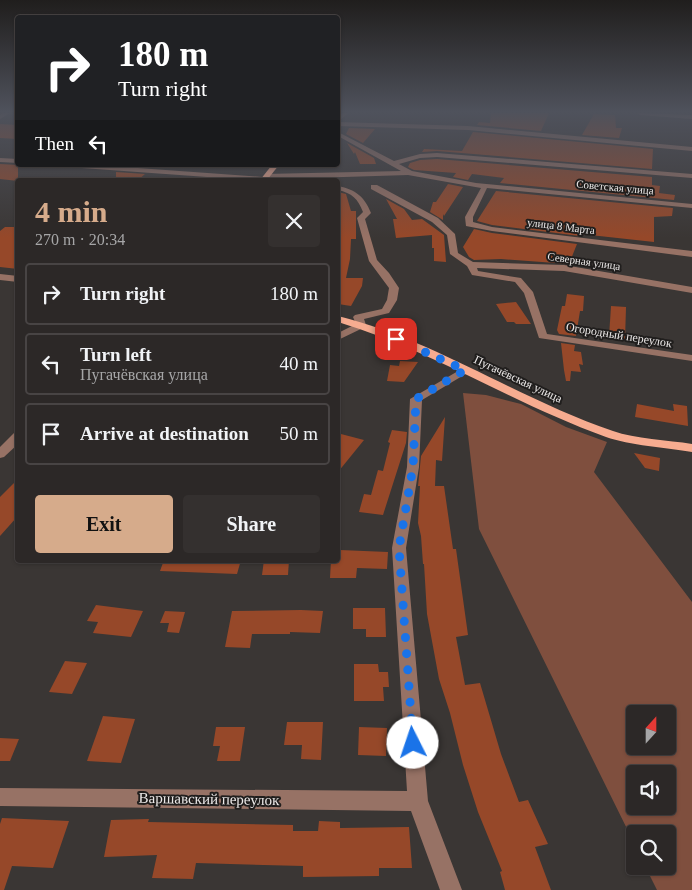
<!DOCTYPE html>
<html lang="en">
<head>
<meta charset="utf-8">
<style>
	body { margin:0; font-family:Georgia,serif; background:#34302f; color:#f1f3f6; height:100vh; display:flex; flex-direction:column; font-size:19px; white-space:nowrap }
	* { box-sizing:border-box; margin:0 }
	p { font-size:16px; color:#a6a6a7 }
	.icon { flex:none; width:28px; height:28px; fill:none; stroke:currentColor; stroke-width:2; stroke-linecap:round; stroke-linejoin:round }
	.map { position:relative; flex:1; overflow:hidden }
	.drawer { position:absolute; left:15px; top:178px; width:325px; height:385px; display:flex; flex-direction:column; background:#2c2827; border-radius:5px; box-shadow:0 1px 4px #0004,0 0 0 1px #484444 }
	.drawer>* { flex:none }
	.hud { position:absolute; left:15px; top:15px; width:325px; height:152px; border-radius:5px; box-shadow:0 1px 4px #0004,0 0 0 1px #484444; background:#202124; color:#fff; overflow:hidden }
	.needle { width:32px; rotate:21deg }
	.controls { position:absolute; left:626px; top:705px; display:grid; gap:10px }
	.controls a { display:grid; place-items:center; width:50px; height:50px; border-radius:5px; background:#2c2827; box-shadow:0 1px 4px #0004,0 0 0 1px #484444; font-size:25px }
	.pin { position:absolute; display:grid; place-items:center; width:42px; height:42px; color:#fff; margin:-21px; border-radius:10px; box-shadow:0 2px 8px #0006 }
	.me { position:absolute; width:55px; margin:-28px; rotate:356deg; stroke-linejoin:round; filter:drop-shadow(0 0 4px #0008) }
	.turn { display:flex; align-items:center; gap:18px; height:105px; padding:0 20px; font-size:22px }
	.turn .icon { width:65px; height:65px; stroke-width:2.5 }
	.turn b { display:block; font-size:35px; line-height:42px }
	.then { display:flex; align-items:center; height:48px; padding:0 20px; background:#0003; gap:10px; font-size:19px }
	.round { display:grid; place-items:center; flex:none; width:52px; height:52px; border-radius:5px; background:#34302f }
	.overview { display:flex; align-items:center; justify-content:space-between; height:85px; padding:0 20px }
	h1 { font-size:30px; font-weight:800; line-height:38px; color:#d6ab8b }
	.primary-button { display:flex; gap:10px; margin-top:auto; padding:10px 20px }
	.primary-button a { flex:1; height:58px; border-radius:5px; background:#d6ab8b; color:#111; font-size:20px; font-weight:800; line-height:58px; text-align:center }
	.primary-button a+a { background:#34302f; color:#f1f3f6 }
	ul { padding:0; list-style:none }
	li { display:flex; align-items:center; gap:15px; height:62px; margin:0 10px 8px; padding:0 10px; border:2px solid #484444; border-radius:5px }
	li div { flex:1 }
	li b { display:block; font-size:19px }
	li em { font-style:normal }
	.map>svg:first-child { display:block }
</style>
</head>
<body>
<div class="map">
<svg width="692" height="890" viewBox="0 0 692 890">
	<rect width="100%" height="100%" fill="#3a3634"/>
	<path fill="#7f4f3e" fill-rule="evenodd" d="M 463,393 L 486,395 L 521,404 L 566,427 L 607,442 L 594,472 L 692,602 L 692,890 L 657,890 L 645,866 L 668,866 L 668,834 L 635,834 L 635,845 L 479,529 ZM 635,714 L 668,714 L 668,746 L 635,746 ZM 635,774 L 668,774 L 668,806 L 635,806 Z"/>
	<g fill="#964829">
		<polygon points="491,113 549,113 541,131 477,125 479,122 490,123"/>
		<polygon points="594,114 615,115 616,128 622,128 619,138 582,135"/>
		<polygon points="0,124 18,125 18,139 0,138"/>
		<polygon points="349,128 375,129 363,143 346,134"/>
		<polygon points="473,132 653,149 652,169 437,151 422,152 424,149 462,151"/>
		<polygon points="347,143 374,158 376,164 360,164 355,152 354,154"/>
		<polygon points="437,159 652,177 652,185 660,186 659,193 675,195 674,200 500,183 504,178 472,174 468,180 453,177 456,173 414,170 408,167 410,163 420,160"/>
		<polygon points="0,164 18,165 18,181 0,179"/>
		<polygon points="116,172 145,174 138,180 116,180"/>
		<polygon points="448,184 463,187 444,216 443,214 443,220 430,212 433,202 436,202"/>
		<polygon points="496,191 673,208 672,216 654,217 654,242 581,234 580,236 492,225 477,221"/>
		<polygon points="338,192 346,194 351,211 356,211 356,239 351,239 350,259 346,278 363,278 362,286 351,306 338,304"/>
		<polygon points="386,199 404,209 412,220 422,219 444,235 446,262 434,261 434,248 432,248 432,235 396,238 393,219 397,219"/>
		<polygon points="5,227 18,227 18,269 0,267 0,231"/>
		<polygon points="474,229 492,233 577,244 569,264 501,259 474,260 469,257 463,247"/>
		<polygon points="567,294 584,296 583,311 580,311 576,336 559,334 557,330 562,306 565,306"/>
		<polygon points="516,302 531,324 516,324 514,322 507,322 496,304"/>
		<polygon points="611,306 626,307 625,339 609,337"/>
		<polygon points="561,343 575,345 574,351 581,352 583,365 579,364 581,372 571,371 570,381 566,381 564,370"/>
		<polygon points="400,361 418,362 404,382 387,381 390,365 399,366"/>
		<polygon points="637,404 674,411 673,404 687,406 688,426 635,417"/>
		<polygon points="445,417 442,461 436,460 435,486 444,486 453,549 456,549 468,635 456,637 465,685 480,683 501,754 519,802 528,800 548,844 535,847 551,890 505,890 500,872 502,871 478,812 463,765 450,713 439,679 427,614 424,564 423,564 421,536 418,523 420,486 418,486 421,456"/>
		<polygon points="392,430 407,432 406,443 383,515 359,512 364,494 371,495 378,470 383,471 390,443 388,442"/>
		<polygon points="341,434 364,440 338,472 338,439"/>
		<polygon points="634,453 660,458 659,471 645,468"/>
		<polygon points="18,479 17,517 0,536 0,497"/>
		<polygon points="340,550 388,552 387,569 357,568 356,578 330,578 331,560 338,560"/>
		<polygon points="164,560 241,560 237,574 160,571"/>
		<polygon points="264,560 289,560 288,575 262,575"/>
		<polygon points="96,605 143,611 131,637 93,633 98,622 87,621"/>
		<polygon points="353,608 385,608 386,637 366,637 366,629 353,629"/>
		<polygon points="301,610 323,611 320,633 290,632 290,634 252,634 250,648 225,647 232,611"/>
		<polygon points="165,611 185,612 179,633 167,632 169,623 160,623"/>
		<polygon points="65,661 87,663 72,694 49,692"/>
		<polygon points="354,664 378,664 379,672 388,672 389,687 383,687 384,701 354,701"/>
		<polygon points="103,716 135,719 121,763 87,761"/>
		<polygon points="287,722 323,722 321,760 301,759 302,745 284,745"/>
		<polygon points="216,727 245,727 240,761 217,761 220,746 213,746"/>
		<polygon points="359,727 387,728 386,756 358,755"/>
		<polygon points="0,738 19,739 10,761 0,761"/>
		<polygon points="2,818 69,821 53,868 12,866 4,890 0,890 0,824"/>
		<polygon points="149,819 148,822 293,825 293,831 318,831 319,821 340,822 340,828 409,827 412,868 379,868 379,876 303,877 303,866 196,863 193,879 152,878 157,855 104,857 111,820"/>
	</g>
	<g fill="none" stroke-linecap="round" stroke-linejoin="round">
		<g fill="#977265" fill-rule="evenodd">
			<polygon points="3,113 10,113 0,119 0,115"/>
			<polygon points="342,113 348,113 338,122 338,117"/>
			<polygon points="637,113 692,115 692,119 640,115"/>
			<polygon points="338,122 468,126 692,147 692,151 468,130 338,126"/>
			<polygon points="338,132 394,161 420,154 437,153 692,174 692,178 437,157 420,158 399,164 412,171 476,183 692,204 692,208 487,188 473,217 473,222 492,227 692,251 692,257 492,231 466,226 465,217 481,188 408,175 249,180 68,167 65,165 96,165 263,177 266,174 401,171 338,136"/>
			<polygon points="0,158 18,159 18,163 0,162"/>
			<polygon points="371,185 377,185 438,218 455,234 458,253 473,262 564,265 692,287 692,293 564,271 477,268 478,271 521,278 533,292 547,334 692,355 692,361 539,338 524,293 515,282 472,275 467,266 450,254 447,235 432,222 371,189"/>
			<path d="M 338,186 C 356,190 364,196 371,213 L 365,219 L 377,260 L 389,273 L 399,288 L 397,300 L 389,313 L 364,319 L 366,325 L 365,327 L 338,340 L 338,333 L 356,324 L 353,317 L 355,315 L 382,309 L 387,300 L 389,288 L 369,261 L 357,218 L 363,212 C 358,199 352,193 338,190 Z"/>
			<polygon points="0,274 18,276 18,282 0,280"/>
			<polygon points="465,367 470,370 469,372 422,400 419,467 406,548 428,801 462,890 440,890 411,811 0,806 0,788 407,791 392,548 407,467 410,399"/>
			<polygon points="18,432 18,444 4,457 0,458 0,447 14,433"/>
		</g>
		<g fill="#f7ac90" fill-rule="evenodd">
			<polygon points="272,165 279,165 267,180 260,180"/>
			<path d="M 338,316 C 434,340 519,399 613,431 C 635,439 668,440 692,444 L 692,452 C 667,448 629,445 606,437 C 514,404 431,350 338,322 Z"/>
		</g>
	</g>
	<linearGradient id="sky" x2="0" y2="1"><stop stop-color="#201e1d"/><stop offset="0.47" stop-color="#4f525c"/><stop offset="1" stop-color="#4f525c" stop-opacity="0"/></linearGradient>
	<rect width="692" height="238" fill="url(#sky)"/>
	<g fill="none" stroke-linecap="round" stroke-linejoin="round">
		<polyline stroke="#1a73e8" stroke-width="9" stroke-dasharray="0 16.2" points="396,339 465,370 416,399 413,467 399,548 413,743"/>
	</g>
	<g text-anchor="middle" dominant-baseline="central" stroke-width="4" stroke-linejoin="round" paint-order="stroke">
		<g font-size="11" fill="#ece9e8" stroke="#201e1d">
			<text transform="translate(615 187) rotate(5)">Советская улица</text>
			<text transform="translate(561 226) rotate(7)">улица 8 Марта</text>
			<text transform="translate(584 261) rotate(8)">Северная улица</text>
		</g>
		<g font-size="12" fill="#ece9e8" stroke="#201e1d">
			<text transform="translate(619 335) rotate(9)">Огородный переулок</text>
			<text transform="translate(518 379) rotate(25)">Пугачёвская улица</text>
		</g>
		<g font-size="15" fill="#ece9e8" stroke="#201e1d">
			<text transform="translate(209 799) rotate(1)">Варшавский переулок</text>
		</g>
	</g>
</svg>
<div class="controls">
<a><svg class="needle" viewBox="-14 -14 28 28"><path d="M0-13l5 13h-10z" fill="#e53935"/><path d="M0 13l5-13h-10z" fill="#a6a6a7"/></svg></a>
<a><svg class="icon" aria-label="sound" viewBox="0 0 24 24"><path d="M4 9h4l5-4v14l-5-4H4zM17 9q2 3 0 6"/></svg></a>
<a><svg class="icon" aria-label="search" viewBox="0 0 24 24"><circle cx="10" cy="10" r="6"/><path d="M15 15l6 6"/></svg></a>
</div>
<div class="pin" style="left:396px;top:339px;background:#d93025"><svg class="icon" aria-label="arrive" viewBox="0 0 24 24"><path d="M6 21V4h12l-3 4 3 4H6"/></svg></div>
<svg class="me" style="left:413px;top:743px" viewBox="-20 -20 40 40"><circle r="19" fill="#fff"/><path d="M0-13L10 11 0 6-10 11z" fill="#1a73e8"/></svg>
<div class="hud">
<div class="turn"><svg class="icon" aria-label="right" viewBox="0 0 24 24"><path d="M7 20v-9h11M14 6l5 5-5 5"/></svg><div><b>180 m</b>Turn right</div></div>
<div class="then">Then<svg class="icon" aria-label="left" viewBox="0 0 24 24"><path d="M17 20v-9H6M10 6l-5 5 5 5"/></svg></div>
</div>
<section class="drawer">
<div class="overview"><div><h1>4 min</h1><p>270 m · 20:34</p></div><a class="round"><svg class="icon" aria-label="close" viewBox="0 0 24 24"><path d="M6 6l12 12M18 6L6 18"/></svg></a></div>
<ul>
<li><svg class="icon" aria-label="right" viewBox="0 0 24 24"><path d="M7 20v-9h11M14 6l5 5-5 5"/></svg><div><b>Turn right</b></div><em>180 m</em></li>
<li><svg class="icon" aria-label="left" viewBox="0 0 24 24"><path d="M17 20v-9H6M10 6l-5 5 5 5"/></svg><div><b>Turn left</b><p>Пугачёвская улица</p></div><em>40 m</em></li>
<li><svg class="icon" aria-label="arrive" viewBox="0 0 24 24"><path d="M6 21V4h12l-3 4 3 4H6"/></svg><div><b>Arrive at destination</b></div><em>50 m</em></li>
</ul>
<div class="primary-button"><a>Exit</a><a>Share</a></div>
</section>
</div>
</body>
</html>
